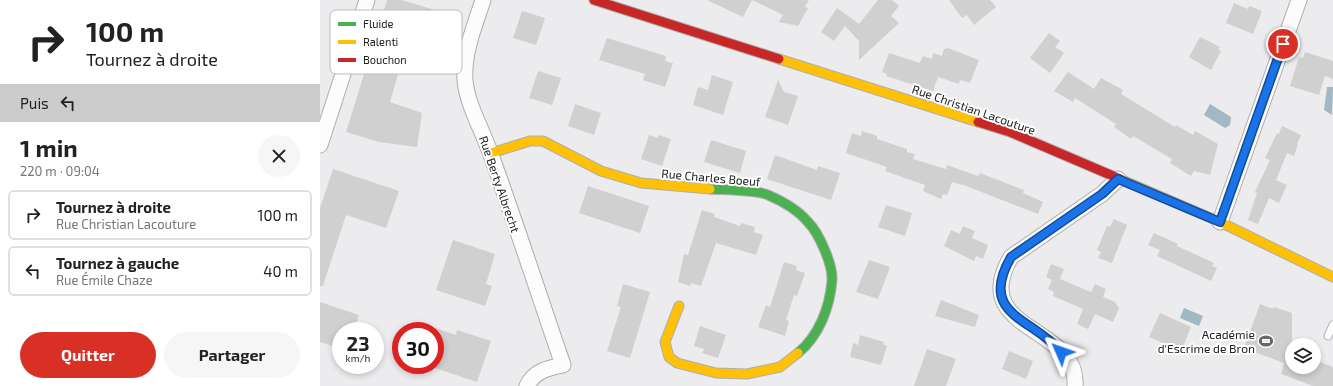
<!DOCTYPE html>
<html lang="fr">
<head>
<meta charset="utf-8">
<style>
	body { margin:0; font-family:"Exo 2",sans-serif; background:#f6f6f6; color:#222; height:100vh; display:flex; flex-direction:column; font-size:15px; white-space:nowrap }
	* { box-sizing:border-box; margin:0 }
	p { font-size:13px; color:#767676 }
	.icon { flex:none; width:22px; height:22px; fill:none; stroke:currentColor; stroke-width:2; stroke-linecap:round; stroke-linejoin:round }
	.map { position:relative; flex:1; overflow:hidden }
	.sheet { display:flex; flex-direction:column; background:#fff; width:320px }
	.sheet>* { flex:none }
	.top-card { background:#fff; color:#222; overflow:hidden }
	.fabs { position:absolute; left:965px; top:338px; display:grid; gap:8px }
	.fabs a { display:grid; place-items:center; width:36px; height:36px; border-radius:50%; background:#fff; box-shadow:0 2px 6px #0003; font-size:20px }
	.speed { position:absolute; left:12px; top:322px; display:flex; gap:8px; font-size:20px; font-weight:700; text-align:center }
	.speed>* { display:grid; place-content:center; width:52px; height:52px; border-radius:50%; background:#fff; box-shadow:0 2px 6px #0003; line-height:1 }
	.speed small { font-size:10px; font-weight:400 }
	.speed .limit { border:6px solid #d22; background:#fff; color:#111 }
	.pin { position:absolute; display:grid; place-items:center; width:34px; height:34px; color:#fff; margin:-17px; border:2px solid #fff; border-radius:50%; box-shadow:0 1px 4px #0007 }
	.me { position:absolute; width:44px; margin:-22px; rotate:313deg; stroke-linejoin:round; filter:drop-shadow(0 0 3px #0008) }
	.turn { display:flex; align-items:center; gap:14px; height:84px; padding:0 20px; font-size:18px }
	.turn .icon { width:52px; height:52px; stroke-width:2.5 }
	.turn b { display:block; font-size:28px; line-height:34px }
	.then { display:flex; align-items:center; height:38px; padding:0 20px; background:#0003; gap:8px; font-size:15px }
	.round { display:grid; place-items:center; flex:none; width:42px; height:42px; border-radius:21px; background:#f6f6f6 }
	.overview { display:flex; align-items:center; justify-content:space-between; height:68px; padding:0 20px }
	h1 { font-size:24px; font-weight:700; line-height:30px }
	.action { display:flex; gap:8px; margin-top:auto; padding:8px 20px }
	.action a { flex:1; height:46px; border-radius:24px; background:#d93025; color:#fff; font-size:16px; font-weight:700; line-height:46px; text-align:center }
	.action a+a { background:#f6f6f6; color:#222 }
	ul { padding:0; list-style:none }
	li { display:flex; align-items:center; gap:12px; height:50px; margin:0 8px 6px; padding:0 12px; border:2px solid #e0e0e0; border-radius:6px }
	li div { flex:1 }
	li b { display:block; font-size:15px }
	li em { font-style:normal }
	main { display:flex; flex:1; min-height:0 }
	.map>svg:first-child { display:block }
</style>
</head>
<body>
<main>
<section class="sheet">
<div class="top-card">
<div class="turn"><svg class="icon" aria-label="right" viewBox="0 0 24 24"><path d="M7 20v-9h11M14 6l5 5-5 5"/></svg><div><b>100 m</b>Tournez à droite</div></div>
<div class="then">Puis<svg class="icon" aria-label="left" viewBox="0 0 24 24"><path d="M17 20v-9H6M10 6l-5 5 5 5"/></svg></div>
</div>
<div class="overview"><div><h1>1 min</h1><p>220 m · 09:04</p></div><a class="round"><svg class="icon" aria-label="close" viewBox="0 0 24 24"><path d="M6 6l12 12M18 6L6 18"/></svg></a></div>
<ul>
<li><svg class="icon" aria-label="right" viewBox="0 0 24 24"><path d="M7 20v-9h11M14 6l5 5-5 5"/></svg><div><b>Tournez à droite</b><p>Rue Christian Lacouture</p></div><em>100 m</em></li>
<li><svg class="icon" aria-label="left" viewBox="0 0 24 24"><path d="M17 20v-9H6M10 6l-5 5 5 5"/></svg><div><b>Tournez à gauche</b><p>Rue Émile Chaze</p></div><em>40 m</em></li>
</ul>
<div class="action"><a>Quitter</a><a>Partager</a></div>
</section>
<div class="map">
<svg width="1013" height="386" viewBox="0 0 1013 386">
	<rect width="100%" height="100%" fill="#ecebed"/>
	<g fill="#a0b9c4">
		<polygon points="1007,87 1013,87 1012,115 1004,110"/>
		<polygon points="890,104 911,117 910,125 905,128 884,115"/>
		<polygon points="864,308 883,316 879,326 860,318"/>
	</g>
	<g fill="#d0d0d1">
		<polygon points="67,0 82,0 131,15 120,50 86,47 70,102 102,113 97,147 59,142 26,132"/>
		<polygon points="387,0 432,0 423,17"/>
		<polygon points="432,0 489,0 485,7 488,8 478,26 459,22 463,15"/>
		<polygon points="558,0 572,0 579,6 571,16 579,23 539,60 539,41 525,26 514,41 501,32 517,8 539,24"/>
		<polygon points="629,0 670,0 676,7 654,25 647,15 642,18"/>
		<polygon points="914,3 928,9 929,6 942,11 933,34 906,23"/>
		<polygon points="202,11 225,18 216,45 193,38"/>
		<polygon points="729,33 740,41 735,47 744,53 730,73 710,58"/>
		<polygon points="880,37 900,47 898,50 901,51 891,70 869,57"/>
		<polygon points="287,38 346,56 345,61 353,63 345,87 323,80 325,74 279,60"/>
		<polygon points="628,48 659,60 650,83 640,80 639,84 618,77 613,91 566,76 567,74 562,72 569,53 600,63 603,56 612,59 613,53 622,56 624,49"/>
		<polygon points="985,52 1013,61 1013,79 1005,76 999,95 970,86 979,57 983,58"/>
		<polygon points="218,71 241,78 232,105 209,98"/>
		<polygon points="748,72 774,89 781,78 803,90 801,94 855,127 856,125 873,135 875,131 898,144 890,175 874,171 871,176 850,163 852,159 813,136 811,139 794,127 796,124 755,98 753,102 734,91"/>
		<polygon points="392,75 413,82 403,115 373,105 378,87 388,90"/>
		<polygon points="458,80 464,92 478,96 468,125 445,117"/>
		<polygon points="255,104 281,113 274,135 248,126"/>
		<polygon points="962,126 981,135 977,144 978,144 974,156 967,153 956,180 967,185 959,203 949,198 938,224 928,220 937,193 935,192 950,160 945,158 957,133 959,134"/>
		<polygon points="542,131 557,136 557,139 587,149 587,152 595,154 593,159 626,169 627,165 658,176 660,173 704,190 703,193 723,202 718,214 641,184 641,185 632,182 627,195 623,194 621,199 603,191 605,185 565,171 567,167 526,153 532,133 541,136"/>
		<polygon points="329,135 338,138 338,135 351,139 342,166 321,159"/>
		<polygon points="391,140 426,151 420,173 384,162"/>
		<polygon points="455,155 497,170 498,166 520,173 511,200 447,179"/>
		<polygon points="13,169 79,191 66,228 26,215 3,286 0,286 0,208"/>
		<polygon points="268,186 329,206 320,233 259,213"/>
		<polygon points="566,205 592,213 585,236 558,227"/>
		<polygon points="382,210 395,214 394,217 420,226 421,223 435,227 434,232 443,235 436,255 396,243 381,286 371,283 370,286 358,282 364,254 368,255"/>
		<polygon points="794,219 807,225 792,263 778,258 781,252 777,250 787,226 790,227"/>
		<polygon points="643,226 655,231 652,238 668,245 663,259 656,256 654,261 624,246 631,230 640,234"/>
		<polygon points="834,233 858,244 857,246 894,263 892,266 897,268 891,281 837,256 840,250 828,245"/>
		<polygon points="133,240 175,254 166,284 172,286 165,306 116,290"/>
		<polygon points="549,260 570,267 558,299 536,292"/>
		<polygon points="464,262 477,266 476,270 485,273 477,296 474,295 466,320 469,321 465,336 438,327 446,305 450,307"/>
		<polygon points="731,264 744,269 740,279 771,292 775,284 786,289 783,297 795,302 799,308 793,322 775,314 768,329 757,324 763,309 733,296 734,292 728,289 732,280 726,277"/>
		<polygon points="303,284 330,292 310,358 287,351 301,307 297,306"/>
		<polygon points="621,300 659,315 655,327 615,316"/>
		<polygon points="0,302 39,315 34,331 21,331 21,349 0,342"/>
		<polygon points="940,304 953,309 954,307 972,313 972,367 994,367 994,360 1013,367 1013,386 993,386 961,374 964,363 924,348"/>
		<polygon points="840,313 871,327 861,351 829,337"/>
		<polygon points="380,326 406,335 398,358 382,353 384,349 374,346"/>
		<polygon points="115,328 136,335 137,330 171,341 157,382 115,368"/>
		<polygon points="540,335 564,342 563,344 567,346 561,365 530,357 533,343 538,345"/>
		<polygon points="607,349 636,359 626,386 594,386"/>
		<polygon points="689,351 713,361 706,379 682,369"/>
	</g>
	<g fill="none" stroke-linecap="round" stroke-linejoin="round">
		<defs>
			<polyline id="lane" points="1008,336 1013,325"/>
			<g id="street">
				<path d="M 163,0 C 155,25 143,53 145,80 C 147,105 163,131 171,155 C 196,224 219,295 243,365 C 228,368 214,371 207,386"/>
				<polyline points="0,145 47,0"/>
				<polyline points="900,222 979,0"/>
				<path d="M 755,386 C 760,325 647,332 691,257 L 782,194 L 798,179"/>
			</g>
			<path id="fast" d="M 390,189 C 404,190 437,190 448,195 C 462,201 478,210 488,222 C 499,233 513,265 512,280 C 510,307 499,336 478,353"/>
			<g id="slow">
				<polyline points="459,59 658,122"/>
				<polyline points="171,153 210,141 223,141 281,171 321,183 390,189"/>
				<polyline points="800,179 900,222 1013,277"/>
				<polyline points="359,306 345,342 349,357 357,363 396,373 427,374 460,367 478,353"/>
			</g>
			<g id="jam">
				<polyline points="274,0 459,59"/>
				<polyline points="658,122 690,132 800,179"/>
			</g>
		</defs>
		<use href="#lane" stroke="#aeaeaf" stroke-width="9"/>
		<use href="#street" stroke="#aeaeaf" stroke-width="17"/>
		<use href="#fast" stroke="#aeaeaf" stroke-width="11"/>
		<use href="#slow" stroke="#aeaeaf" stroke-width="11"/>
		<use href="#jam" stroke="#aeaeaf" stroke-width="11"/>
		<use href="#lane" stroke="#fcfcfc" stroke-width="7"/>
		<use href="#street" stroke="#fcfcfc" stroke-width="15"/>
		<use href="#fast" stroke="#4caf50" stroke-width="9"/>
		<use href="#slow" stroke="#ffc107" stroke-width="9"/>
		<use href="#jam" stroke="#c62828" stroke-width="9"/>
	</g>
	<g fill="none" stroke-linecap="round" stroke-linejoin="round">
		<defs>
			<path id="route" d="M 741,352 C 714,318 657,316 691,257 L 782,194 L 798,179 L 900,222 L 963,44"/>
		</defs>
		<use href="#route" stroke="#114b97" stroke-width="10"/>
		<use href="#route" stroke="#1a73e8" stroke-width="7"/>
	</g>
	<defs>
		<symbol id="stadium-bare" viewBox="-9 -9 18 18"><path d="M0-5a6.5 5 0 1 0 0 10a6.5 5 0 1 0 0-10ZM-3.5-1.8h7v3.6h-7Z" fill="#676768" stroke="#fff" stroke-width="2.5" paint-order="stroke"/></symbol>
	</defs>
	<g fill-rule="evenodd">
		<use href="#stadium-bare" x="936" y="331" width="20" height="20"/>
	</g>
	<g text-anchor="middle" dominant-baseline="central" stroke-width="4" stroke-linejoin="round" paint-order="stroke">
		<g font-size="12" fill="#202021" stroke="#fff">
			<text transform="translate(654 109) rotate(19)">Rue Christian Lacouture</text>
			<text transform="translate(391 177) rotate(5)">Rue Charles Boeuf</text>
			<text transform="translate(180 184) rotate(71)">Rue Berty Albrecht</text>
		</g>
		<g font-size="12" fill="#202021" stroke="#fff" text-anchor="end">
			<text x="935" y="334">Académie<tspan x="935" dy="14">d'Escrime de Bron</tspan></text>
		</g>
	</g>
	<rect x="10" y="10" width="132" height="64" rx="6" fill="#fff" stroke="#bcbcbc" stroke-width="1"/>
	<rect x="18" y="22" width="18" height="4" fill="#4caf50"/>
	<rect x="18" y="40" width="18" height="4" fill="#ffc107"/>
	<rect x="18" y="58" width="18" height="4" fill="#c62828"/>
	<g font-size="11" fill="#202021">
		<text x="43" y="28">Fluide</text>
		<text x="43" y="46">Ralenti</text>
		<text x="43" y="64">Bouchon</text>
	</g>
</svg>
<div class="fabs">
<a><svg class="icon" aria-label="layers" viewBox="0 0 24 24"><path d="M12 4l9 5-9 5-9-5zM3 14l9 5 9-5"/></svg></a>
</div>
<div class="speed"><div>23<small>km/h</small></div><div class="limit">30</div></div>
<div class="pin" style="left:963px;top:44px;background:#d93025"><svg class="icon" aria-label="arrive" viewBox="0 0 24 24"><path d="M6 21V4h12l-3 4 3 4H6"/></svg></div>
<svg class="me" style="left:741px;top:352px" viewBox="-20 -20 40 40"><path d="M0-17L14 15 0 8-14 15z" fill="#1a73e8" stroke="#fff" stroke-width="4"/></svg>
</div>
</main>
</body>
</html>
